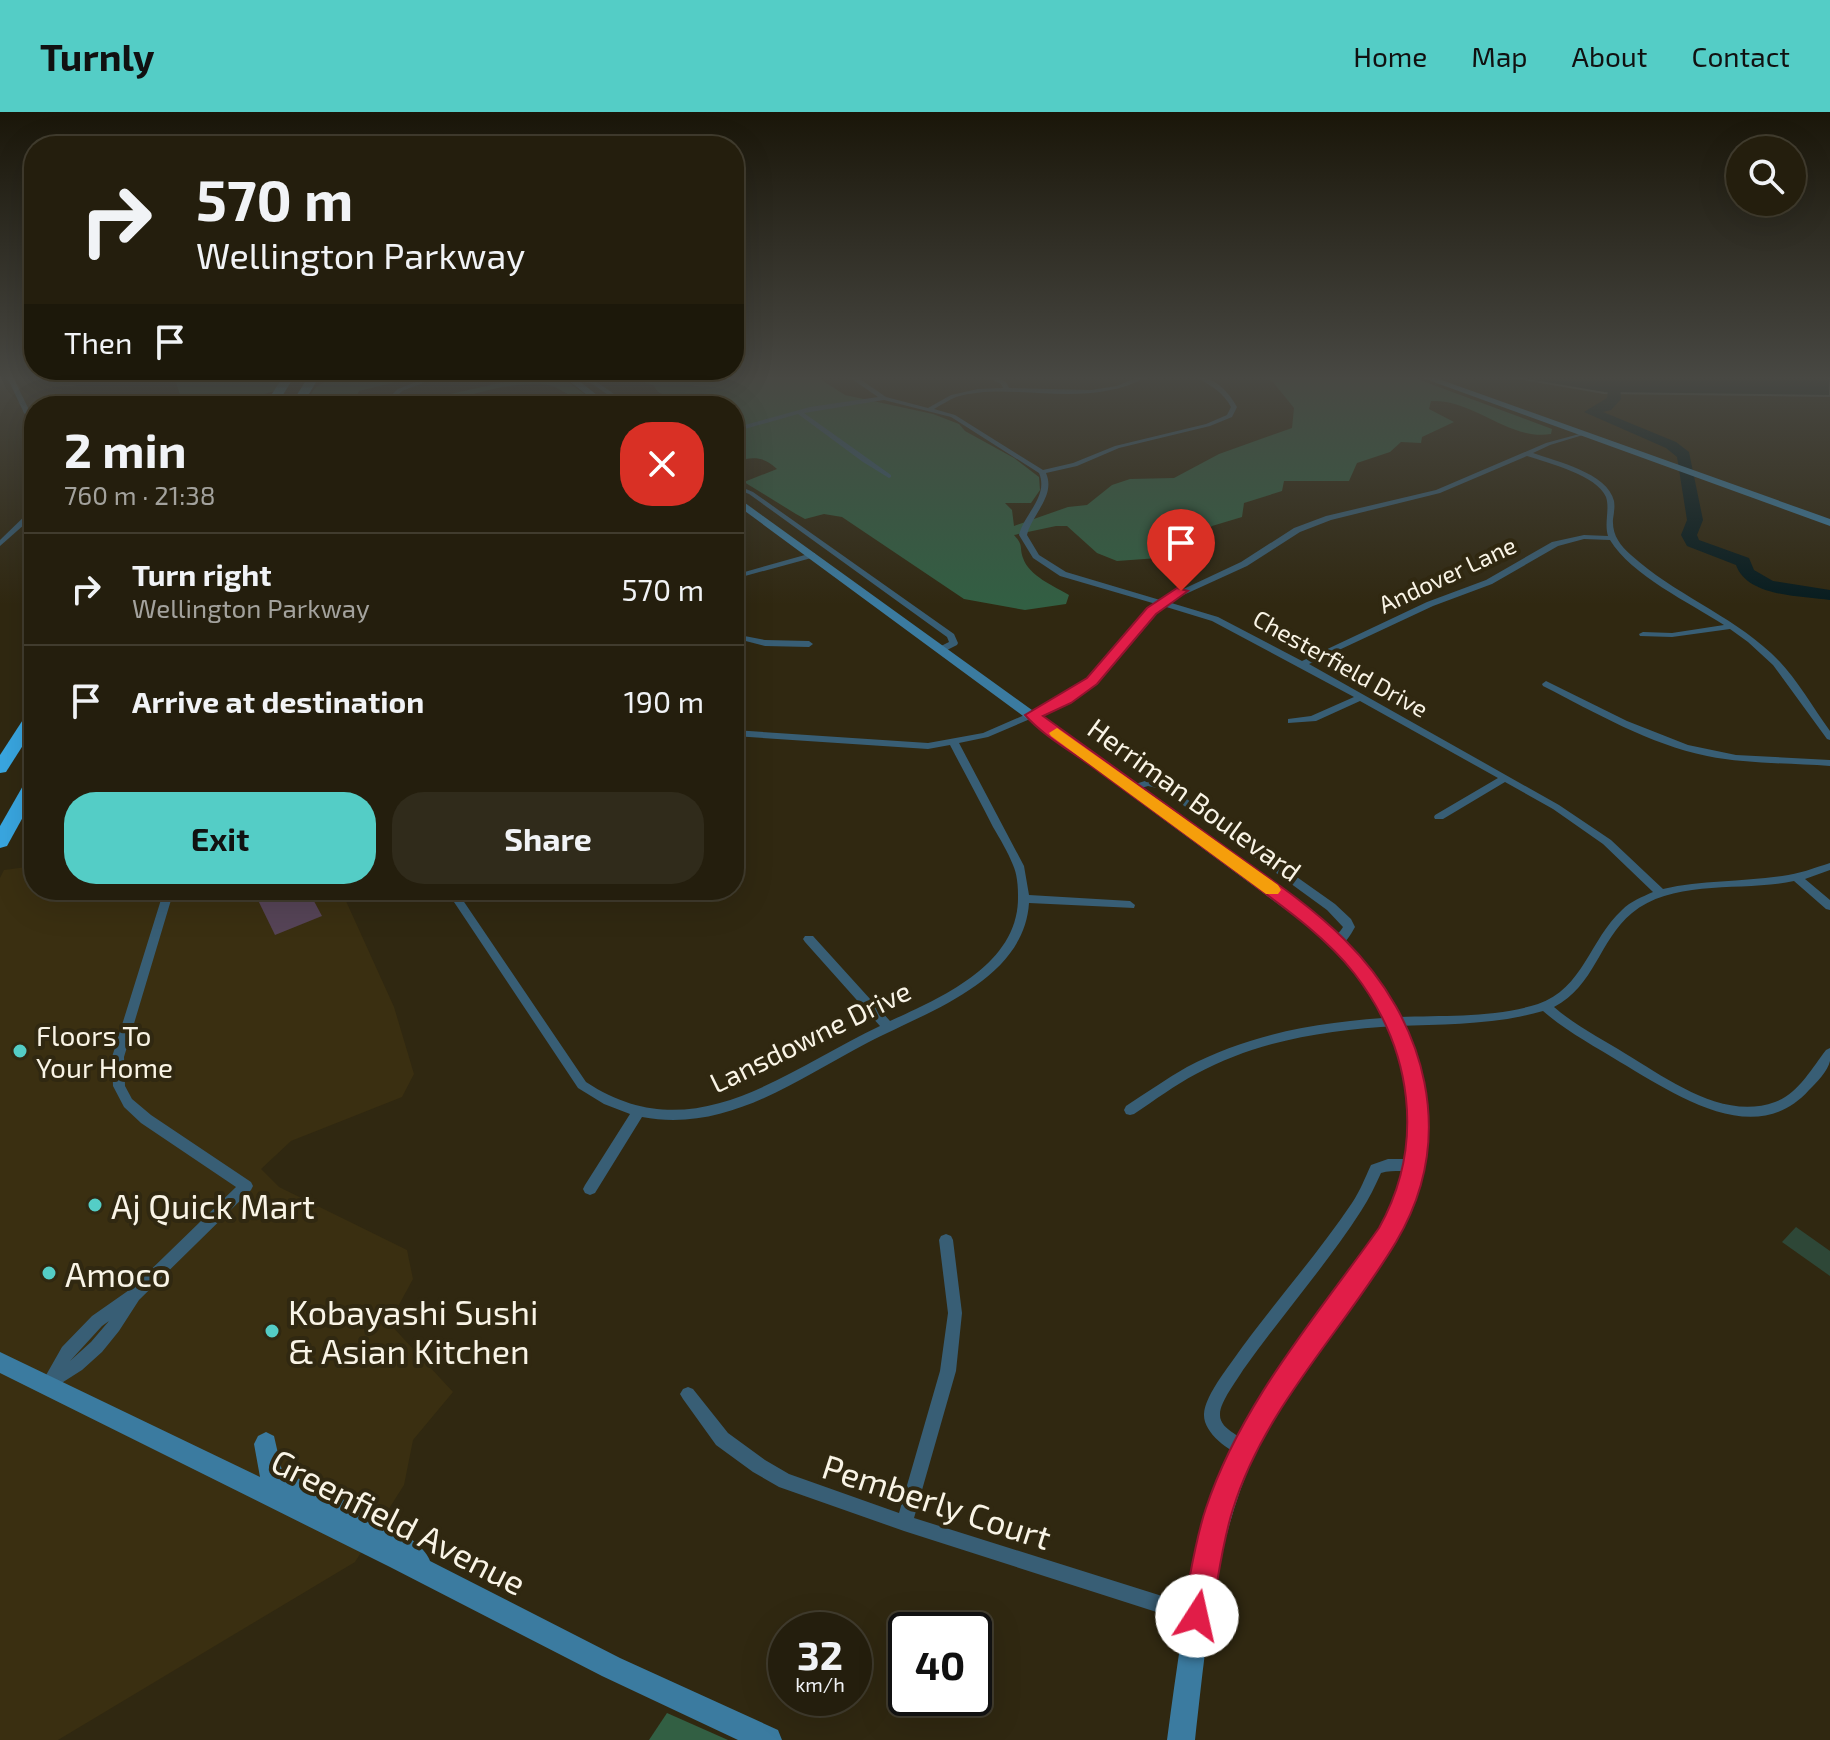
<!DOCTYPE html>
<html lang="en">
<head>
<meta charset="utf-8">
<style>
	body { margin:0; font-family:"Exo 2",sans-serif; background:#302b1b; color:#f1f3f6; height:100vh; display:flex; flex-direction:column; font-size:30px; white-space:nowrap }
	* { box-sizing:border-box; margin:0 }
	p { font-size:26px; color:#a3a29d }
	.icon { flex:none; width:44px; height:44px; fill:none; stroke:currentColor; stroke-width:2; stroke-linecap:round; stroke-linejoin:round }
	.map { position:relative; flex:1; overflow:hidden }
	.panel { position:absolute; left:24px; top:284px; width:720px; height:504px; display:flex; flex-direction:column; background:#241e0d; border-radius:32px; box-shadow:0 8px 32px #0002,0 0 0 2px #413c2e }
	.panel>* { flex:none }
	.guide { position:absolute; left:24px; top:24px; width:720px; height:244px; border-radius:32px; box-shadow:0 8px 32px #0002,0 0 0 2px #413c2e; background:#241e0d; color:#f1f3f6; overflow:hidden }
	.tools { position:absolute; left:1726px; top:24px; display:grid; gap:16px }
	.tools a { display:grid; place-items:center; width:80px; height:80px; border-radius:50%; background:#241e0d; box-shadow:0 8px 32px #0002,0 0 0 2px #413c2e; font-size:40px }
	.speed { position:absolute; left:768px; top:1500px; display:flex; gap:16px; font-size:40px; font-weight:700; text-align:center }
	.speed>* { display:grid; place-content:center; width:104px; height:104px; border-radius:50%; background:#241e0d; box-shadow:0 8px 32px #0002,0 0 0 2px #413c2e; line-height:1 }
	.speed small { font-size:20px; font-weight:400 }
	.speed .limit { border:4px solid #111; border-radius:12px; background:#fff; color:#111 }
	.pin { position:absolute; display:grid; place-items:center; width:68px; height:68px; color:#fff; margin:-82px -34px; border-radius:50% 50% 50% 0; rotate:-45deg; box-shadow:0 0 8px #0007 }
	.pin .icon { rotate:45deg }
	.me { position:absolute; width:88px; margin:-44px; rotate:10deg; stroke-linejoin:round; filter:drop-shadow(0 0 6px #0008) }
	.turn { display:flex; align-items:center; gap:28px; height:168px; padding:0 40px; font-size:36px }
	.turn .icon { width:104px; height:104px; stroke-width:2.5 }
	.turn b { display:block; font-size:56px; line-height:68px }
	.then { display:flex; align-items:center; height:76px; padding:0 40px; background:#0003; gap:16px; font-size:30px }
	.round { display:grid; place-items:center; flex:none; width:84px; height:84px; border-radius:32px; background:#302b1b }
	.summary { display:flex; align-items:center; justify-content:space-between; height:136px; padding:0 40px }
	h1 { font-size:48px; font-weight:700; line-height:60px }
	.cta { display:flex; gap:16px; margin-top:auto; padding:16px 40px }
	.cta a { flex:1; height:92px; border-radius:32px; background:#54cdc6; color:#111; font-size:32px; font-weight:700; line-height:92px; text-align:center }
	.cta a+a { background:#302b1b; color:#f1f3f6 }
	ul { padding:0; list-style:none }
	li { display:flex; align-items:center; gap:24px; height:112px; padding:0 40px; border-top:2px solid #413c2e }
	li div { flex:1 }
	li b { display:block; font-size:30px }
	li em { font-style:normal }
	header { display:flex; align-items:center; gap:48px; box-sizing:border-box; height:112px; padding:0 40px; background:#54cdc6; color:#111 }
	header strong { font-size:38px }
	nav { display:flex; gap:44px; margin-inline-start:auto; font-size:28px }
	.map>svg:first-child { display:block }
</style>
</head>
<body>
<header>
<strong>Turnly</strong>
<nav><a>Home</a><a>Map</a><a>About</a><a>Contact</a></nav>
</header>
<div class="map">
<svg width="1830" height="1628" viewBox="0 0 1830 1628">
	<rect width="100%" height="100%" fill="#302811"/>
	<polygon fill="#3a2f11" points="34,754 34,778 341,778 394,895 414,962 402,985 291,1029 261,1057 279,1075 407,1138 413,1167 389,1211 453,1280 413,1328 404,1373 355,1450 58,1628 0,1628 0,766 4,758"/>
	<polygon fill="#2e4737" points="1796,1115 1830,1139 1830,1164 1782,1130"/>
	<g fill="#325f43">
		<polygon points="174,265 287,265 281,277 226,294 184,294"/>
		<polygon points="332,265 416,265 359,279 355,288 342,294 303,294 315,276"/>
		<path d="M 527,265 L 561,265 L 601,294 C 576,294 562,273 543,272 C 509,270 469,283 437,292 L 446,283 Z"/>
		<path d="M 625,265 L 817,265 L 845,283 L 933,302 L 959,312 L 965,319 L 1014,346 L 1039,365 L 1040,378 L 1031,391 L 1005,391 L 1012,398 L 1014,414 L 1068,395 L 1087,393 L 1112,373 L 1130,367 L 1174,366 L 1219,342 L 1292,316 L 1294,296 L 1273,270 L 1264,265 L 1412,265 L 1552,317 L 1551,322 C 1509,329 1474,287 1431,289 L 1429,297 L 1454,310 L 1422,325 L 1421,331 L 1401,330 L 1390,340 L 1357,351 L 1349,369 L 1284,369 L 1282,379 L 1244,391 L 1242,405 L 1212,414 L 1190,432 L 1158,446 L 1117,449 L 1097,441 L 1067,414 L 1056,414 L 1014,423 C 1024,434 1019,434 1023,446 C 1029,464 1054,474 1069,483 L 1066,492 L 1025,498 L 964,487 L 842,405 L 824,402 L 805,407 L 796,402 L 744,370 L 777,357 C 763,343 751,345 734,350 L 734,294 L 667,294 L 663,289 L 668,285 L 658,280 L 653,273 Z"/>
		<polygon points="667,1601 728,1628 649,1628"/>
	</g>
	<polygon fill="#071c1f" stroke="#505d5b" stroke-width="2" points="1511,265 1830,265 1830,284 1604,281"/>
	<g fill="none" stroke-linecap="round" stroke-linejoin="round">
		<path fill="#071c1f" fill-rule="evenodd" d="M 1609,270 L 1620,273 L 1621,287 L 1611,298 L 1603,300 L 1676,330 L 1689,340 L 1703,408 L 1697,423 L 1699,428 L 1749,446 L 1754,458 L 1773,469 L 1830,478 L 1830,488 C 1802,484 1747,485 1736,453 L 1687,434 L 1681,423 L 1687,408 L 1677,345 L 1666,336 L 1584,300 L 1607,286 Z"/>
	</g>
	<polygon fill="#564457" points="253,778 308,778 322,804 275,823"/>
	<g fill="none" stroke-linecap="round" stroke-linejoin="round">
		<g fill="#385e75" fill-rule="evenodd">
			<polygon points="7,265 13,265 30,300 34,304 34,310 24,301"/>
			<polygon points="429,265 438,265 402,279 387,294 380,294 398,277"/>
			<path d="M 849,265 L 857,265 L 886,285 L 928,296 L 951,283 L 978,277 L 1003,276 L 1001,272 L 987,265 L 996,265 L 1006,270 L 1009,276 L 1091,278 L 1117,274 L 1138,265 L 1147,265 C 1106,287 1062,282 1018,280 C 998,279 976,279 956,285 C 949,288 941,293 934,297 L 955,303 L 1043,358 L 1073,351 L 1115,334 L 1206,312 L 1227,303 L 1231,295 C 1223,280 1211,274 1197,265 C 1215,265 1229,280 1237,295 L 1232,305 L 1210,314 L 1119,336 L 1077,354 L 1046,361 C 1056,384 1032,402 1027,423 L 1039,443 L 1066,460 L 1160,488 L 1241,450 L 1294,416 L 1326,404 L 1436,378 L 1546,331 L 1583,321 L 1583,323 L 1550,333 L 1533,341 C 1555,349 1608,361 1614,389 C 1615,395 1614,401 1613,407 C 1612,423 1620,433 1631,443 C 1674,482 1729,502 1771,541 C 1795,563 1811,593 1830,619 L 1830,628 L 1827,627 L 1773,553 L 1748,530 L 1730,517 L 1672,525 L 1640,524 L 1639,522 L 1643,520 L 1672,521 L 1724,513 C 1690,491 1631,463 1610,428 L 1584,427 L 1558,434 L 1492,472 L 1433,494 L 1309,552 L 1559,693 L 1611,728 L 1663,777 C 1702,768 1742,770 1782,764 C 1799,762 1814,756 1830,751 L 1830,758 L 1805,767 L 1830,788 L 1830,798 L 1826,797 L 1794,769 C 1743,780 1674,766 1632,801 C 1599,828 1595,874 1554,895 C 1576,914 1602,927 1626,942 C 1668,967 1723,1009 1775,990 C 1798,982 1812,956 1826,938 L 1830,936 C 1830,940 1830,945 1830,949 C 1828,959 1816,971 1809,978 C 1755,1039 1673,981 1620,950 C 1594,934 1566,919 1543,899 C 1495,913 1446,912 1397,914 C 1327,918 1259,928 1196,962 C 1175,973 1155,988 1134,1002 L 1130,1003 L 1126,1002 L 1124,998 L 1126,994 C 1146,981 1166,967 1187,955 C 1253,920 1326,909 1399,905 C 1445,903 1494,906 1538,892 C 1583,877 1590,827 1622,798 C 1631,789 1642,785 1653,780 L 1603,732 L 1553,697 L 1505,670 L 1443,707 L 1435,707 L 1434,705 L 1435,703 L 1498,666 L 1360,589 L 1316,609 L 1288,611 L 1288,607 L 1311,604 L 1354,585 L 1212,509 L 1163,494 L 1106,561 L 1082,581 L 1051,598 L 988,625 L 959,631 L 1024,754 L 1029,783 L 1130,789 L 1135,793 L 1134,796 L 1029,791 C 1024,869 926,900 867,931 C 796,968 727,1021 642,1005 L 595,1081 L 590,1083 L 585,1081 L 583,1077 L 585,1073 L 630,1002 L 604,992 L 578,976 L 446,778 L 456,778 L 586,970 C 693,1041 784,959 880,914 L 805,830 L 803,827 L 805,824 L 813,824 L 890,909 C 942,885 1020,852 1018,783 C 1018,773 1017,762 1013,753 C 1008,740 1000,727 993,715 C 979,687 964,660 950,633 L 928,637 L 734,624 L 734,618 L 928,631 L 983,621 L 1045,594 L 1076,577 L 1100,557 L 1156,492 L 1060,464 L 1033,446 L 1019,423 C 1024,402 1049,384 1039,361 L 951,305 L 884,288 L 804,301 L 891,363 L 891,365 L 889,366 L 863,350 L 798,302 L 734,320 L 734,316 L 810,295 L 878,285 ZM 1527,344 C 1548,351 1597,363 1606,385 C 1610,397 1604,411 1608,424 L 1584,423 L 1552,430 L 1486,468 L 1427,490 L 1302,549 L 1218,505 L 1168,490 L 1247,454 L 1300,420 L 1331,408 L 1440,381 Z"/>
			<polygon points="572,266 594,268 631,294 624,294 591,271 570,269 570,267"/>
			<polygon points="734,372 753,380 954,522 958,531 957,533 945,539 939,539 939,535 949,530 947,525 749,382 734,376"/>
			<polygon points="31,398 34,398 34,404 0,434 0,428"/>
			<polygon points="812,441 815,441 815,445 734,467 734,463"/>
			<polygon points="734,522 765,528 809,529 813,532 809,535 765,534 734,526"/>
			<path d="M 1546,569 L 1627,609 L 1688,633 L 1736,643 L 1830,648 L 1830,654 C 1789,651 1747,652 1707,644 C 1649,632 1596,601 1543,574 L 1542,572 Z"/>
			<path d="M 1148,668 L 1167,673 L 1335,792 L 1351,807 L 1355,815 C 1350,824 1344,836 1332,833 L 1330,830 C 1334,824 1340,821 1343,815 L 1327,798 L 1161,677 L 1148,674 L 1132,679 L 1127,676 L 1129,674 Z"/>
			<path d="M 164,778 L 174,778 L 124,945 L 125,974 L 132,987 L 151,1003 L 251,1070 L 253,1074 L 251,1078 L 139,1188 L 119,1219 L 102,1240 L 82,1258 L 49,1279 L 44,1277 L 41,1272 L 62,1235 L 92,1204 L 132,1176 L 236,1075 L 141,1011 L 124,995 L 113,974 L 112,945 ZM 109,1209 L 91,1230 L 70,1249 L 102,1214 Z"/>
			<path d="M 1388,1047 L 1416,1047 L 1421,1049 L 1423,1053 L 1421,1057 C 1408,1061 1394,1057 1381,1061 C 1375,1074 1369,1087 1361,1099 C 1325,1155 1281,1204 1243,1258 C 1237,1268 1220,1290 1220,1302 C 1219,1319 1246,1324 1252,1337 L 1250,1343 L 1244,1345 C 1229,1339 1203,1321 1204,1302 C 1205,1285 1224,1261 1233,1248 C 1271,1194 1315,1146 1352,1091 C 1360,1079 1365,1066 1371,1053 Z"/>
			<polygon points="946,1122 951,1124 953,1128 962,1201 956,1259 914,1406 1197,1495 1203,1498 1206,1504 1203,1510 1197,1513 904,1419 779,1375 753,1360 716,1333 683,1287 680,1282 683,1277 688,1275 693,1277 728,1321 765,1348 789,1362 899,1401 940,1259 948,1201 939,1128 941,1124"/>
		</g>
		<g fill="#3b7ba0" fill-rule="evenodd">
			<polygon points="564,265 574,265 611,294 601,294"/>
			<polygon points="1420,265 1433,265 1830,407 1830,414"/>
			<path d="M 734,383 L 1316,803 C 1415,890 1468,1008 1394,1131 C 1350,1204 1289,1265 1254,1344 C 1214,1433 1206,1532 1195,1628 L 1167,1628 C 1181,1525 1193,1423 1237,1328 C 1273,1250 1336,1190 1380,1118 C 1425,1043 1415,947 1367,877 C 1350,852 1327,831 1304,811 L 734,391 Z"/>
			<path d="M 0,1240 L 260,1365 L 254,1332 L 258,1324 L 266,1320 L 274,1324 L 282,1359 C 314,1374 420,1418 430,1449 L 620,1546 L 778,1618 L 782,1628 L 738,1628 L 602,1564 L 390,1455 L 0,1261 Z"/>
		</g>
		<g fill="#39a6e0" fill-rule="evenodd">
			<polygon points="283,265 294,265 276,294 264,294"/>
			<polygon points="308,265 319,265 302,294 290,294"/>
			<polygon points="34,598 34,616 6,660 0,661 0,643 28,600"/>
			<polygon points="34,664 34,685 7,734 0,736 0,714 28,665"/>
		</g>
	</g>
	<linearGradient id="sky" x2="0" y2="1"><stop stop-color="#1a1609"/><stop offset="0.54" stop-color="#484843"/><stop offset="1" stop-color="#484843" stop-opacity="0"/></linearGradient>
	<rect width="1830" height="493" fill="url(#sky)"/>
	<path fill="#e11d48" stroke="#92132f" stroke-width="2" d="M 1177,476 L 1188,479 L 1156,502 L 1097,572 L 1071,591 L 1043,604 C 1099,644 1154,684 1210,724 C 1255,757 1305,788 1344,827 C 1427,909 1458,1026 1396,1130 C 1343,1219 1264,1296 1233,1397 C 1222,1431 1218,1469 1211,1504 L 1207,1514 L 1197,1518 L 1186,1514 L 1182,1504 C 1190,1469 1194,1431 1206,1396 C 1241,1291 1316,1205 1379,1116 C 1426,1032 1412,936 1354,861 C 1323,822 1279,792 1239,762 C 1194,729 1148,695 1102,662 C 1078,643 1045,626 1025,603 L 1087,566 L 1147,496 Z"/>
	<polygon fill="#f59e0b" points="1057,616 1278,773 1281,778 1278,782 1266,782 1051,624 1049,621"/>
	<g fill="#54cdc6" stroke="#302811" stroke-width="3">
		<circle cx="20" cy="939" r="8"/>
		<circle cx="95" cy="1093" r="8"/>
		<circle cx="49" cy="1161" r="8"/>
		<circle cx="272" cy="1219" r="8"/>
	</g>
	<g text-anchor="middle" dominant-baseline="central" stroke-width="8" stroke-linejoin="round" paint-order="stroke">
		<g font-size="24" fill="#f9f4e6" stroke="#302811">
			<text transform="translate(1447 462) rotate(-25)">Andover Lane</text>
			<text transform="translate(1341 551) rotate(29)">Chesterfield Drive</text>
		</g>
		<g font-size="28" fill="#f9f4e6" stroke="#302811">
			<text transform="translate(1195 687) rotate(36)">Herriman Boulevard</text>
			<text transform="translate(810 924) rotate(-26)">Lansdowne Drive</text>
		</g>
		<g font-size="28" fill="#f9f4e6" stroke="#302811" text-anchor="start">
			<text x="36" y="923">Floors To<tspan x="36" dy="32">Your Home</tspan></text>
		</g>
		<g font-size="34" fill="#f9f4e6" stroke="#302811" text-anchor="start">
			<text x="111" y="1093">Aj Quick Mart</text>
			<text x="65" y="1161">Amoco</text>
			<text x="288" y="1199">Kobayashi Sushi<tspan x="288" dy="39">&amp; Asian Kitchen</tspan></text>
		</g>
		<g font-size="34" fill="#f9f4e6" stroke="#302811">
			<text transform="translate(937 1389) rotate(18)">Pemberly Court</text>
			<text transform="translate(399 1409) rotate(27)">Greenfield Avenue</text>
		</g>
	</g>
</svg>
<div class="tools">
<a><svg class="icon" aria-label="search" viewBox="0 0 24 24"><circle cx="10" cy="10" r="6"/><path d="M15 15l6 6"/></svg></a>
</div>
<div class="speed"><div>32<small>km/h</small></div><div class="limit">40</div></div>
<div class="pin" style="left:1181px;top:479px;background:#d93025"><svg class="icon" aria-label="arrive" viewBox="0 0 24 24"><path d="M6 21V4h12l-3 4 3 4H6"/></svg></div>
<svg class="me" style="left:1197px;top:1504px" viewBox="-20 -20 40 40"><circle r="19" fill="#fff"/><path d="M0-13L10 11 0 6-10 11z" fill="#e11d48"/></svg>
<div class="guide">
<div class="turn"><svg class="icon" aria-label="right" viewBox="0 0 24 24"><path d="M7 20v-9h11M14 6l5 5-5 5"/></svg><div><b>570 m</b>Wellington Parkway</div></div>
<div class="then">Then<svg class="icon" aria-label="arrive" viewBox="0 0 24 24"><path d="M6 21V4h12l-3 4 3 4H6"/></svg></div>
</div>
<section class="panel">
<div class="summary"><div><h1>2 min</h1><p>760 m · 21:38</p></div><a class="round" style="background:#d93025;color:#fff"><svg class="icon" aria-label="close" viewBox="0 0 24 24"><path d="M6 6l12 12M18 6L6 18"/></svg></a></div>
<ul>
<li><svg class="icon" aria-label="right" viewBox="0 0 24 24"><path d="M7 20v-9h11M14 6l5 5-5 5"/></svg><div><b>Turn right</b><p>Wellington Parkway</p></div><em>570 m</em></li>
<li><svg class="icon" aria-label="arrive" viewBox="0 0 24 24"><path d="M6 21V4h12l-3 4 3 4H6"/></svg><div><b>Arrive at destination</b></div><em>190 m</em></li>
</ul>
<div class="cta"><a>Exit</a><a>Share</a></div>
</section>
</div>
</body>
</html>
